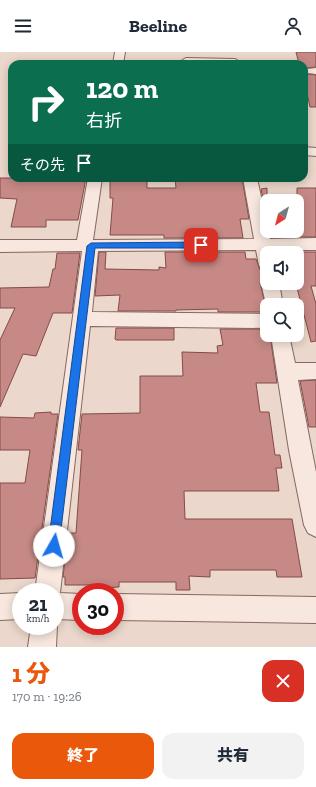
<!DOCTYPE html>
<html lang="ja">
<head>
<meta charset="utf-8">
<style>
	body { margin:0; font-family:"Zilla Slab","Noto Sans JP",serif; background:#f2f2f3; color:#1f2937; height:100vh; display:flex; flex-direction:column; font-size:15px; white-space:nowrap }
	* { box-sizing:border-box; margin:0 }
	p { font-size:13px; color:#747a83 }
	.icon { flex:none; width:22px; height:22px; fill:none; stroke:currentColor; stroke-width:2; stroke-linecap:round; stroke-linejoin:round }
	.map { position:relative; height:595px; overflow:hidden }
	.details { display:flex; flex-direction:column; background:#fff; flex:1 }
	.details>* { flex:none }
	.top-card { position:absolute; left:8px; top:8px; width:300px; height:122px; border-radius:12px; box-shadow:0 2px 10px #0003; background:#0b6e4f; color:#fff; overflow:hidden }
	.needle { width:26px; rotate:216deg }
	.tools { position:absolute; left:260px; top:142px; display:grid; gap:8px }
	.tools a { display:grid; place-items:center; width:44px; height:44px; border-radius:8px; background:#fff; box-shadow:0 2px 10px #0003; font-size:20px }
	.speed { position:absolute; left:12px; top:531px; display:flex; gap:8px; font-size:20px; font-weight:700; text-align:center }
	.speed>* { display:grid; place-content:center; width:52px; height:52px; border-radius:50%; background:#fff; box-shadow:0 2px 10px #0003; line-height:1 }
	.speed small { font-size:10px; font-weight:400 }
	.speed .limit { border:6px solid #d22; background:#fff; color:#111 }
	.pin { position:absolute; display:grid; place-items:center; width:34px; height:34px; color:#fff; margin:-17px; border-radius:8px; box-shadow:0 2px 6px #0006 }
	.me { position:absolute; width:44px; margin:-22px; rotate:7deg; stroke-linejoin:round; filter:drop-shadow(0 0 3px #0008) }
	.turn { display:flex; align-items:center; gap:14px; height:84px; padding:0 12px; font-size:18px }
	.turn .icon { width:52px; height:52px; stroke-width:2.5 }
	.turn b { display:block; font-size:28px; line-height:34px }
	.then { display:flex; align-items:center; height:38px; padding:0 12px; background:#0003; gap:8px; font-size:15px }
	.round { display:grid; place-items:center; flex:none; width:42px; height:42px; border-radius:12px; background:#f2f2f3 }
	.overview { display:flex; align-items:center; justify-content:space-between; height:68px; padding:0 12px }
	h1 { font-size:24px; font-weight:800; line-height:30px; color:#ea580c }
	.action { display:flex; gap:8px; margin-top:auto; padding:8px 12px }
	.action a { flex:1; height:46px; border-radius:12px; background:#ea580c; color:#fff; font-size:16px; font-weight:800; line-height:46px; text-align:center }
	.action a+a { background:#f2f2f3; color:#1f2937 }
	header { display:flex; justify-content:space-between; align-items:center; height:52px; padding:0 12px; background:#fff; font-size:18px; font-weight:800 }
	.map>svg:first-child { display:block }
</style>
</head>
<body>
<header><svg class="icon" aria-label="menu" viewBox="0 0 24 24"><path d="M4 6h16M4 12h16M4 18h16"/></svg>Beeline<svg class="icon" aria-label="person" viewBox="0 0 24 24"><circle cx="12" cy="8" r="4"/><path d="M4 21q1-7 8-7t8 7"/></svg></header>
<div class="map">
<svg width="316" height="595" viewBox="0 0 316 595">
	<rect width="100%" height="100%" fill="#ebd7cb"/>
	<g fill="#c68985" stroke="#844b48">
		<polygon points="296,0 316,0 316,15 307,16 304,18 304,12 299,12"/>
		<polygon points="304,20 307,22 316,23 316,55 310,55 304,28"/>
		<polygon points="0,126 86,126 78,168 46,168 46,175 11,175 17,147 0,146"/>
		<polygon points="110,126 147,126 147,136 176,136 175,126 242,126 249,167 240,167 243,186 164,186 164,183 110,183 113,146 110,146"/>
		<polygon points="267,136 267,166 261,137"/>
		<polygon points="297,136 316,136 316,185 273,185 272,179 297,179"/>
		<polygon points="99,200 106,200 105,217 159,218 159,215 166,216 165,200 245,200 246,207 256,207 260,218 267,220 267,224 263,225 260,231 267,260 218,260 218,257 176,258 176,259 118,259 120,243 95,244"/>
		<polygon points="276,200 316,200 316,234 311,234 316,252 316,289 311,290 297,236 297,201 276,201"/>
		<polygon points="57,201 80,201 72,261 53,261 36,304 23,302 0,355 0,288 15,256 0,256 0,236 49,235 53,217 55,217"/>
		<polygon points="116,276 174,276 174,288 116,288 115,287"/>
		<polygon points="220,277 267,277 267,283 270,283 277,331 256,331 260,360 269,360 275,403 280,403 282,416 276,416 279,439 184,439 185,467 292,467 302,525 277,525 276,518 210,518 210,525 189,524 190,538 176,538 176,530 119,530 119,535 102,536 102,533 65,533 65,525 63,525 68,481 76,481 82,398 78,398 82,362 140,361 140,324 183,324 182,300 218,301 217,294 223,293"/>
		<polygon points="316,328 316,375 309,375 300,329"/>
		<polygon points="51,360 51,362 58,362 35,526 0,527 0,431 25,431 30,398 0,398 0,365 34,366 35,361"/>
	</g>
	<g fill="none" stroke-linecap="round" stroke-linejoin="round">
		<defs>
			<g id="minor">
				<polygon points="115,0 125,0 123,12 113,12"/>
				<polygon points="186,6 235,7 240,10 239,12 182,11 181,9"/>
				<polygon points="316,16 316,22 307,21 305,19 307,17"/>
				<polygon points="304,95 316,96 316,104 304,103"/>
				<polygon points="88,126 102,126 93,188 254,187 243,126 257,126 270,187 316,186 316,198 272,198 273,201 267,201 267,219 261,217 259,213 256,198 98,199 92,260 267,262 267,276 90,274 60,541 81,542 81,568 55,567 55,540 35,540 82,199 0,200 0,188 77,188"/>
				<polygon points="264,226 267,226 267,231 279,231 283,253 267,253 267,256 261,231"/>
				<polygon points="271,283 289,283 295,311 316,311 316,327 298,328 316,420 316,485 308,481 304,473 289,398"/>
				<polygon points="21,541 21,567 0,568 0,542"/>
				<polygon points="115,542 316,545 316,571 115,568"/>
				<polygon points="55,568 57,574 56,595 28,595 31,574 55,574"/>
			</g>
		</defs>
		<use href="#minor" stroke="#876861" stroke-width="2"/>
		<use href="#minor" fill="#f7e7de" fill-rule="evenodd"/>
	</g>
	<polygon fill="#1a73e8" stroke="#114b97" points="201,190 204,193 201,196 95,196 59,494 58,499 54,500 49,499 48,494 87,194 91,191"/>
</svg>
<div class="tools">
<a><svg class="needle" viewBox="-14 -14 28 28"><path d="M0-13l5 13h-10z" fill="#e53935"/><path d="M0 13l5-13h-10z" fill="#747a83"/></svg></a>
<a><svg class="icon" aria-label="sound" viewBox="0 0 24 24"><path d="M4 9h4l5-4v14l-5-4H4zM17 9q2 3 0 6"/></svg></a>
<a><svg class="icon" aria-label="search" viewBox="0 0 24 24"><circle cx="10" cy="10" r="6"/><path d="M15 15l6 6"/></svg></a>
</div>
<div class="speed"><div>21<small>km/h</small></div><div class="limit">30</div></div>
<div class="pin" style="left:201px;top:193px;background:#d93025"><svg class="icon" aria-label="arrive" viewBox="0 0 24 24"><path d="M6 21V4h12l-3 4 3 4H6"/></svg></div>
<svg class="me" style="left:54px;top:494px" viewBox="-20 -20 40 40"><circle r="19" fill="#fff"/><path d="M0-13L10 11 0 6-10 11z" fill="#1a73e8"/></svg>
<div class="top-card">
<div class="turn"><svg class="icon" aria-label="right" viewBox="0 0 24 24"><path d="M7 20v-9h11M14 6l5 5-5 5"/></svg><div><b>120 m</b>右折</div></div>
<div class="then">その先<svg class="icon" aria-label="arrive" viewBox="0 0 24 24"><path d="M6 21V4h12l-3 4 3 4H6"/></svg></div>
</div>
</div>
<section class="details">
<div class="overview"><div><h1>1 分</h1><p>170 m · 19:26</p></div><a class="round" style="background:#d93025;color:#fff"><svg class="icon" aria-label="close" viewBox="0 0 24 24"><path d="M6 6l12 12M18 6L6 18"/></svg></a></div>
<div class="action"><a>終了</a><a>共有</a></div>
</section>
</body>
</html>
